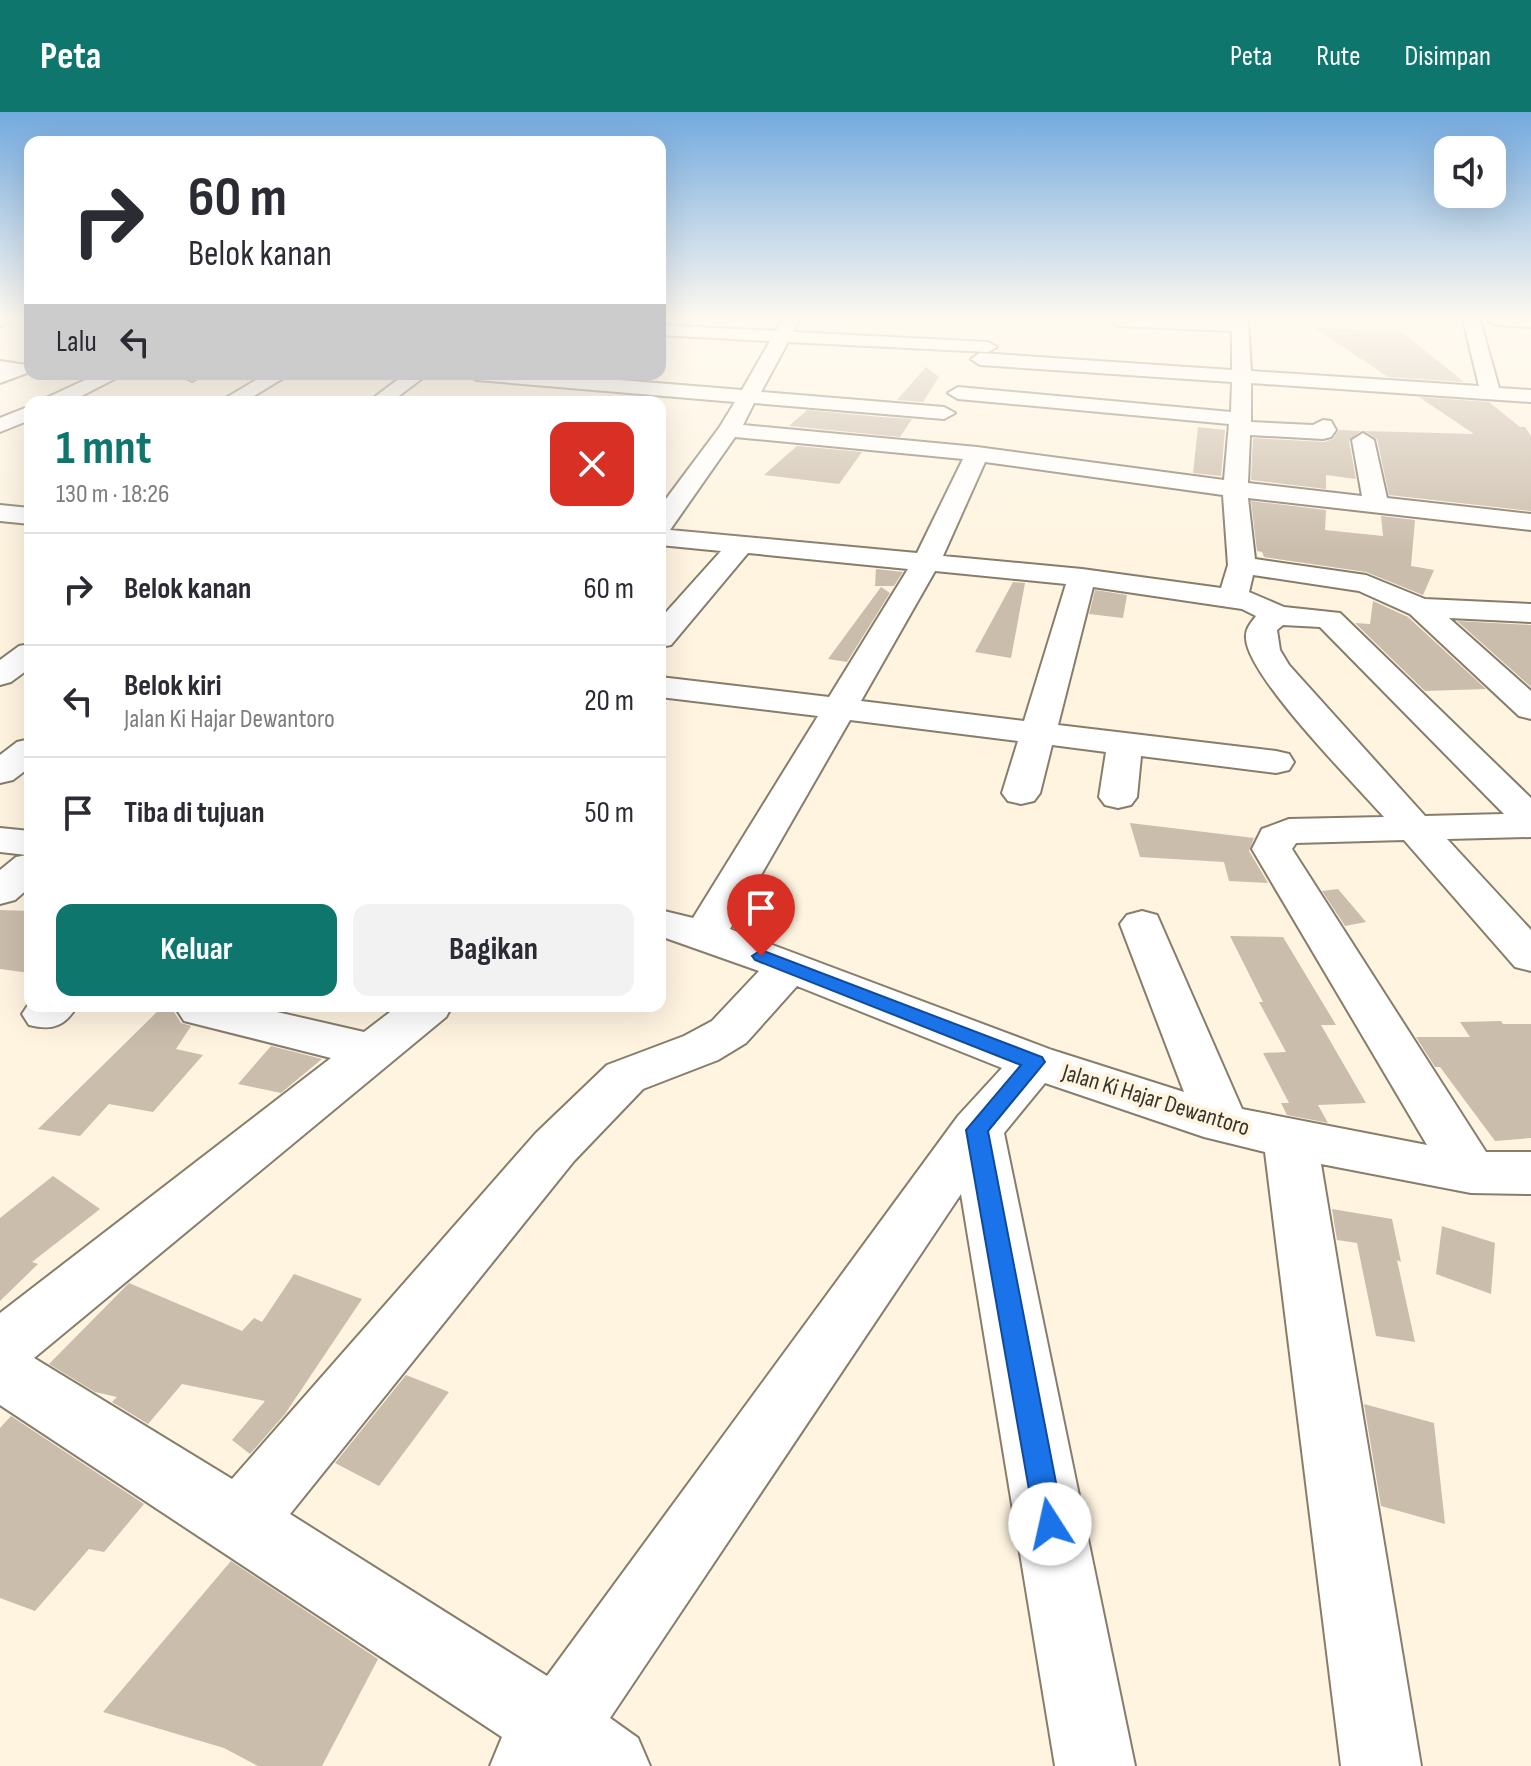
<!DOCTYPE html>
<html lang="id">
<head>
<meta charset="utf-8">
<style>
	body { margin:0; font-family:"Sofia Sans Condensed",sans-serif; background:#f2f2f3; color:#2b2b33; height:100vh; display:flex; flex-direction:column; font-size:30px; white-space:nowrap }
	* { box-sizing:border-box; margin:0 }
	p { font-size:26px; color:#7c7c81 }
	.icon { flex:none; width:44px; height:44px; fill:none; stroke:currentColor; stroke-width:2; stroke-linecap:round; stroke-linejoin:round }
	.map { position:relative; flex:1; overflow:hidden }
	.panel { position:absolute; left:24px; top:284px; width:642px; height:616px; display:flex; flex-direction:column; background:#fff; border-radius:16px; box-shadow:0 8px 32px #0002 }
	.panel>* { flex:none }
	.banner { position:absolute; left:24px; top:24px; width:642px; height:244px; border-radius:16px; box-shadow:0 8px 32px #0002; background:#fff; color:#2b2b33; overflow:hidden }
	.tools { position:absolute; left:1434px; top:24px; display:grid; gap:16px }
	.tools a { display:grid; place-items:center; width:72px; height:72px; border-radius:16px; background:#fff; box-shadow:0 8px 32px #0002; font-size:40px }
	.pin { position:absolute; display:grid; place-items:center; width:68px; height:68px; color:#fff; margin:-82px -34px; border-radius:50% 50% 50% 0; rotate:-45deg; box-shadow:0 0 8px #0007 }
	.pin .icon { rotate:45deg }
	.me { position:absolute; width:88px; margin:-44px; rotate:350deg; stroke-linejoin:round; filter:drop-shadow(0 0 6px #0008) }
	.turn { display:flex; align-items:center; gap:28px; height:168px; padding:0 32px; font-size:36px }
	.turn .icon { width:104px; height:104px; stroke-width:2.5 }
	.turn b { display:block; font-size:56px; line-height:68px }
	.then { display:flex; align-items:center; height:76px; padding:0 32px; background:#0003; gap:16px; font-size:30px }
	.round { display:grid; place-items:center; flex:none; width:84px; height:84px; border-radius:16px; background:#f2f2f3 }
	.head { display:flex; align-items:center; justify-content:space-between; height:136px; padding:0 32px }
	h1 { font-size:48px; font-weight:700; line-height:60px; color:#0f766e }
	.primary-button { display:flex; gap:16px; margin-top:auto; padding:16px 32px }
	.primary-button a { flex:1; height:92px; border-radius:16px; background:#0f766e; color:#fff; font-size:32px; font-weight:700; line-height:92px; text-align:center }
	.primary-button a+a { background:#f2f2f3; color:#2b2b33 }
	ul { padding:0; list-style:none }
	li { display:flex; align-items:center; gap:24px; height:112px; padding:0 32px; border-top:2px solid #e1e1e2 }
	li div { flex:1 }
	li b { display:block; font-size:30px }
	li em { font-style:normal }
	header { display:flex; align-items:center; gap:48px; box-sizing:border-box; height:112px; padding:0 40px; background:#0f766e; color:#fff }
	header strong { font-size:38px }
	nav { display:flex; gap:44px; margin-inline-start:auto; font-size:28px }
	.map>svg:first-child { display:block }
</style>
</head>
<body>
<header>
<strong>Peta</strong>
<nav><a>Peta</a><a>Rute</a><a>Disimpan</a></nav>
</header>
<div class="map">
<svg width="1531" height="1654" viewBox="0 0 1531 1654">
	<rect width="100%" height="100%" fill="#fef4e0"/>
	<g fill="#cbbdac">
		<polygon points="1313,215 1403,221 1464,270 1388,265"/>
		<polygon points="926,255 939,265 923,290 897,288"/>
		<polygon points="1419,285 1489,290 1520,315 1525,315 1531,324 1531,399 1389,383 1377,327 1365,319 1474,322"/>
		<polygon points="807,298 881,305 912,307 900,325 789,314"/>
		<polygon points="1198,315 1225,318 1221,364 1193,361"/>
		<polygon points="1339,318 1361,319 1349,329 1356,367 1326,363 1326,377 1251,368 1253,326 1324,330 1333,327"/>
		<polygon points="797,334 862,340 839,372 764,363"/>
		<polygon points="1251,389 1326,398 1325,418 1383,424 1381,404 1415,408 1411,454 1434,458 1423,483 1366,460 1264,445 1262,440 1257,439"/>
		<polygon points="876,457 903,460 894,474 875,474"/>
		<polygon points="1013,470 1025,471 1011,546 975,540"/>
		<polygon points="881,475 890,481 847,550 828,547"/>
		<polygon points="1095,478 1127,483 1123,506 1089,502"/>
		<polygon points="1373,489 1408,505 1486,577 1425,579 1355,511 1370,512"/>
		<polygon points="1457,509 1531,513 1531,575"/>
		<polygon points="1130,711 1254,726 1249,739 1268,771 1229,769 1224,750 1140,745"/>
		<polygon points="1338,777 1366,810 1345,814 1322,779"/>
		<polygon points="0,798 30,799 30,861 0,857"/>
		<polygon points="1230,824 1283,825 1336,913 1321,913 1366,991 1318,993 1328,1011 1287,1003 1281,991 1289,991 1263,941 1286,940 1259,890 1263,890"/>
		<polygon points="163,894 176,894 174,900 181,911 191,914 176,937 203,943 153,1000 109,992 80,1024 38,1017"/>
		<polygon points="1501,909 1503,912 1531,912 1531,1026 1495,1029 1440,955 1435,955 1416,925 1470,925 1460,910"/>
		<polygon points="271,934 283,937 322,947 281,981 238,972"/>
		<polygon points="53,1064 100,1097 32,1150 38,1152 0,1189 0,1106"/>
		<polygon points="1332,1097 1392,1107 1401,1150 1397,1148 1415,1230 1376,1224 1357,1131 1337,1128"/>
		<polygon points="1442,1114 1495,1131 1491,1182 1436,1162"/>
		<polygon points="294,1162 362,1187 285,1302 250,1342 232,1328 265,1289 182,1272 148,1312 112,1290 117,1285 95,1280 49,1252 129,1171 242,1219 254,1206 262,1210"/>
		<polygon points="406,1263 449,1280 379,1374 335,1351"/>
		<polygon points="1364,1292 1434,1311 1445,1412 1381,1394"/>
		<polygon points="11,1304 144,1392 104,1440 89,1437 35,1499 0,1486 0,1316"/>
		<polygon points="231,1449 378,1547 322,1654 258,1654 224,1636 103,1600"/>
	</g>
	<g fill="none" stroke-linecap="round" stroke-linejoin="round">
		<defs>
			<g id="minor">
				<polygon points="0,208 9,208 0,214"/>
				<path d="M 782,208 L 799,208 L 793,220 L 988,230 L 997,235 L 988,240 L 788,230 L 761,280 L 944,295 L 955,301 L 944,307 L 754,291 L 743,313 L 977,335 L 1224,368 L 1229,312 L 958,287 L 948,281 L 958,275 L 1231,300 L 1232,270 L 980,253 L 971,247 L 980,241 L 1232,258 L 1232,219 L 1118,214 L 1110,208 L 1248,208 L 1251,259 L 1479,274 L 1463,208 L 1480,208 L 1499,276 L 1531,278 L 1531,290 L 1251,271 L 1251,310 L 1313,313 L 1323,308 L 1331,309 L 1336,318 L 1331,325 L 1323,327 L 1250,323 L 1248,371 L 1362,384 L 1352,328 L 1363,321 L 1374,328 L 1387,386 L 1531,402 L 1531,418 L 1248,386 L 1255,447 L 1366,463 L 1425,487 L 1531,492 L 1531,510 L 1449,506 L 1531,579 L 1531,607 L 1519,604 L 1410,502 L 1359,479 L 1253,463 L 1249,480 L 1284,495 L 1340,501 L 1531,686 L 1531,725 L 1447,727 L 1531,818 L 1531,859 L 1515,855 L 1404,728 L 1296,731 L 1292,737 L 1486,1040 L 1531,1040 L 1531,1082 L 1471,1081 L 1321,1052 L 1421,1654 L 1341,1654 L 1265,1040 L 1204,1025 L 1045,971 L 1004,1021 L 1135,1654 L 1055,1654 L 961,1082 L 610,1606 L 638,1626 L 650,1654 L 490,1654 L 502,1625 L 0,1293 L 0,1201 L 331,946 L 184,909 L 177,898 L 180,894 L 251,894 L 364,920 L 398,894 L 452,894 L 446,905 L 34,1246 L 232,1367 L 536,1021 L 607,953 L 684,924 L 712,909 L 759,859 L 660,824 L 660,798 L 693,806 L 818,604 L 660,585 L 660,565 L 829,585 L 908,457 L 748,441 L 671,533 L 660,535 L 660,507 L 721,439 L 660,433 L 660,395 L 719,316 L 735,290 L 477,268 L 467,262 L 547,262 L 742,278 L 770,229 L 660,223 L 660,213 L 776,219 ZM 735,325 L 963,347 L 917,441 L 670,418 ZM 985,350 L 1223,383 L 1228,453 L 1221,476 L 1082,457 L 943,444 ZM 935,459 L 1066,472 L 1024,609 L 861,589 ZM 1093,475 L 1242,497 L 1256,504 C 1251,511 1245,517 1246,526 C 1247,564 1355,672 1384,705 L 1289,707 L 1262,717 L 1252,737 L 1427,1033 L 1242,997 L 1157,803 L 1142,799 L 1127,803 L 1120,812 L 1184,980 L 1052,938 L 730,817 L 850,608 L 1018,629 L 1002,681 L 1008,689 L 1021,692 L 1034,689 L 1040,681 L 1052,633 L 1106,640 L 1099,685 L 1105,693 L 1118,696 L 1131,693 L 1137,685 L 1141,644 L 1276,661 L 1289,658 L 1294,650 L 1289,642 L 1276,639 L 1058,613 ZM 1283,513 L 1320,515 L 1504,702 L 1425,704 L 1289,553 L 1280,538 L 1277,518 ZM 797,874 L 1002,956 L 958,1004 L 547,1564 L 290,1402 L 574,1049 L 643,977 L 718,948 L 746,931 Z"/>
				<polygon points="1488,208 1531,208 1531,215 1496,213"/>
				<polygon points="0,249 27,253 30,257 27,261 0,271"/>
				<polygon points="98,262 124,262 70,290 43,290 46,286"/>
				<polygon points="203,262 192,269 182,263 183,262"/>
				<polygon points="266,262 290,262 244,290 219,290"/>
				<polygon points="405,262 428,262 391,290 368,290"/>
				<polygon points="30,294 30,308 0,320 0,306"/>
				<polygon points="0,393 30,396 30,412 0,409"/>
				<polygon points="30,532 30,556 11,570 0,573 0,548 19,534"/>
				<polygon points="30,627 30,655 13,668 0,671 0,643 17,630"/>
				<polygon points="0,716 30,719 30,775 15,788 0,792 0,758 16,745 27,743 0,740"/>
				<path d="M 30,890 L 30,894 L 77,894 C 65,914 53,919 29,913 L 22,902 Z"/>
			</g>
		</defs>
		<use href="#minor" stroke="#867d6b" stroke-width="4"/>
		<use href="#minor" fill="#fff" fill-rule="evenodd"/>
	</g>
	<linearGradient id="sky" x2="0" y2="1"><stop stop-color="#73aadf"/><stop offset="0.47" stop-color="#fffaf1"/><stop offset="1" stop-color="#fffaf1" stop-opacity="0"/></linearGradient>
	<rect width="1531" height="440" fill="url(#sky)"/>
	<polygon fill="#1a73e8" stroke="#114b97" stroke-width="2" points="761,838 1042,945 1045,950 988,1019 1064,1412 1060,1422 1050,1426 1040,1422 1035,1412 966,1018 1021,953 755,848 752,844"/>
	<g text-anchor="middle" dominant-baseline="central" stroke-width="8" stroke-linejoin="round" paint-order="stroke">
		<g font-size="24" fill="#38342c" stroke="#fef4e0">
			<text transform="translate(1156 988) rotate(17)">Jalan Ki Hajar Dewantoro</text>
		</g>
	</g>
</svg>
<div class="tools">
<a><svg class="icon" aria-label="sound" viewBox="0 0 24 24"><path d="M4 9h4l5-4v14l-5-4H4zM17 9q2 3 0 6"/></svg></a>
</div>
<div class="pin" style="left:761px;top:844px;background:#d93025"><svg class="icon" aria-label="arrive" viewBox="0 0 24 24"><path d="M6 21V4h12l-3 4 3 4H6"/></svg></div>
<svg class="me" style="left:1050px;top:1412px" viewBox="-20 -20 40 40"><circle r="19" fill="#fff"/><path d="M0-13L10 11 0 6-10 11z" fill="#1a73e8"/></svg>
<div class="banner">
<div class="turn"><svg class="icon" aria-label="right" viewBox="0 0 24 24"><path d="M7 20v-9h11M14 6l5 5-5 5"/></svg><div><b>60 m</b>Belok kanan</div></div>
<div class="then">Lalu<svg class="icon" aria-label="left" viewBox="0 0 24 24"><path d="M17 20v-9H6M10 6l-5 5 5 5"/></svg></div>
</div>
<section class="panel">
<div class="head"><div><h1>1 mnt</h1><p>130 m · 18:26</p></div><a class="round" style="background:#d93025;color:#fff"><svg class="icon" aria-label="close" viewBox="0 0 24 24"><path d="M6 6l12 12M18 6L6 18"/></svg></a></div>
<ul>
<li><svg class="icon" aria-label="right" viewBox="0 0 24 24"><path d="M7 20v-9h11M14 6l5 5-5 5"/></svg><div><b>Belok kanan</b></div><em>60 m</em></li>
<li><svg class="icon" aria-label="left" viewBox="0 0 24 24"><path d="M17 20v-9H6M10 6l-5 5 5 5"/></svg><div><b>Belok kiri</b><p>Jalan Ki Hajar Dewantoro</p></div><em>20 m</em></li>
<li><svg class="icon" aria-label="arrive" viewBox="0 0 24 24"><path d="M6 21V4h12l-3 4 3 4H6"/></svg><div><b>Tiba di tujuan</b></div><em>50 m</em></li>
</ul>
<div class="primary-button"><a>Keluar</a><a>Bagikan</a></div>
</section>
</div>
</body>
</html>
